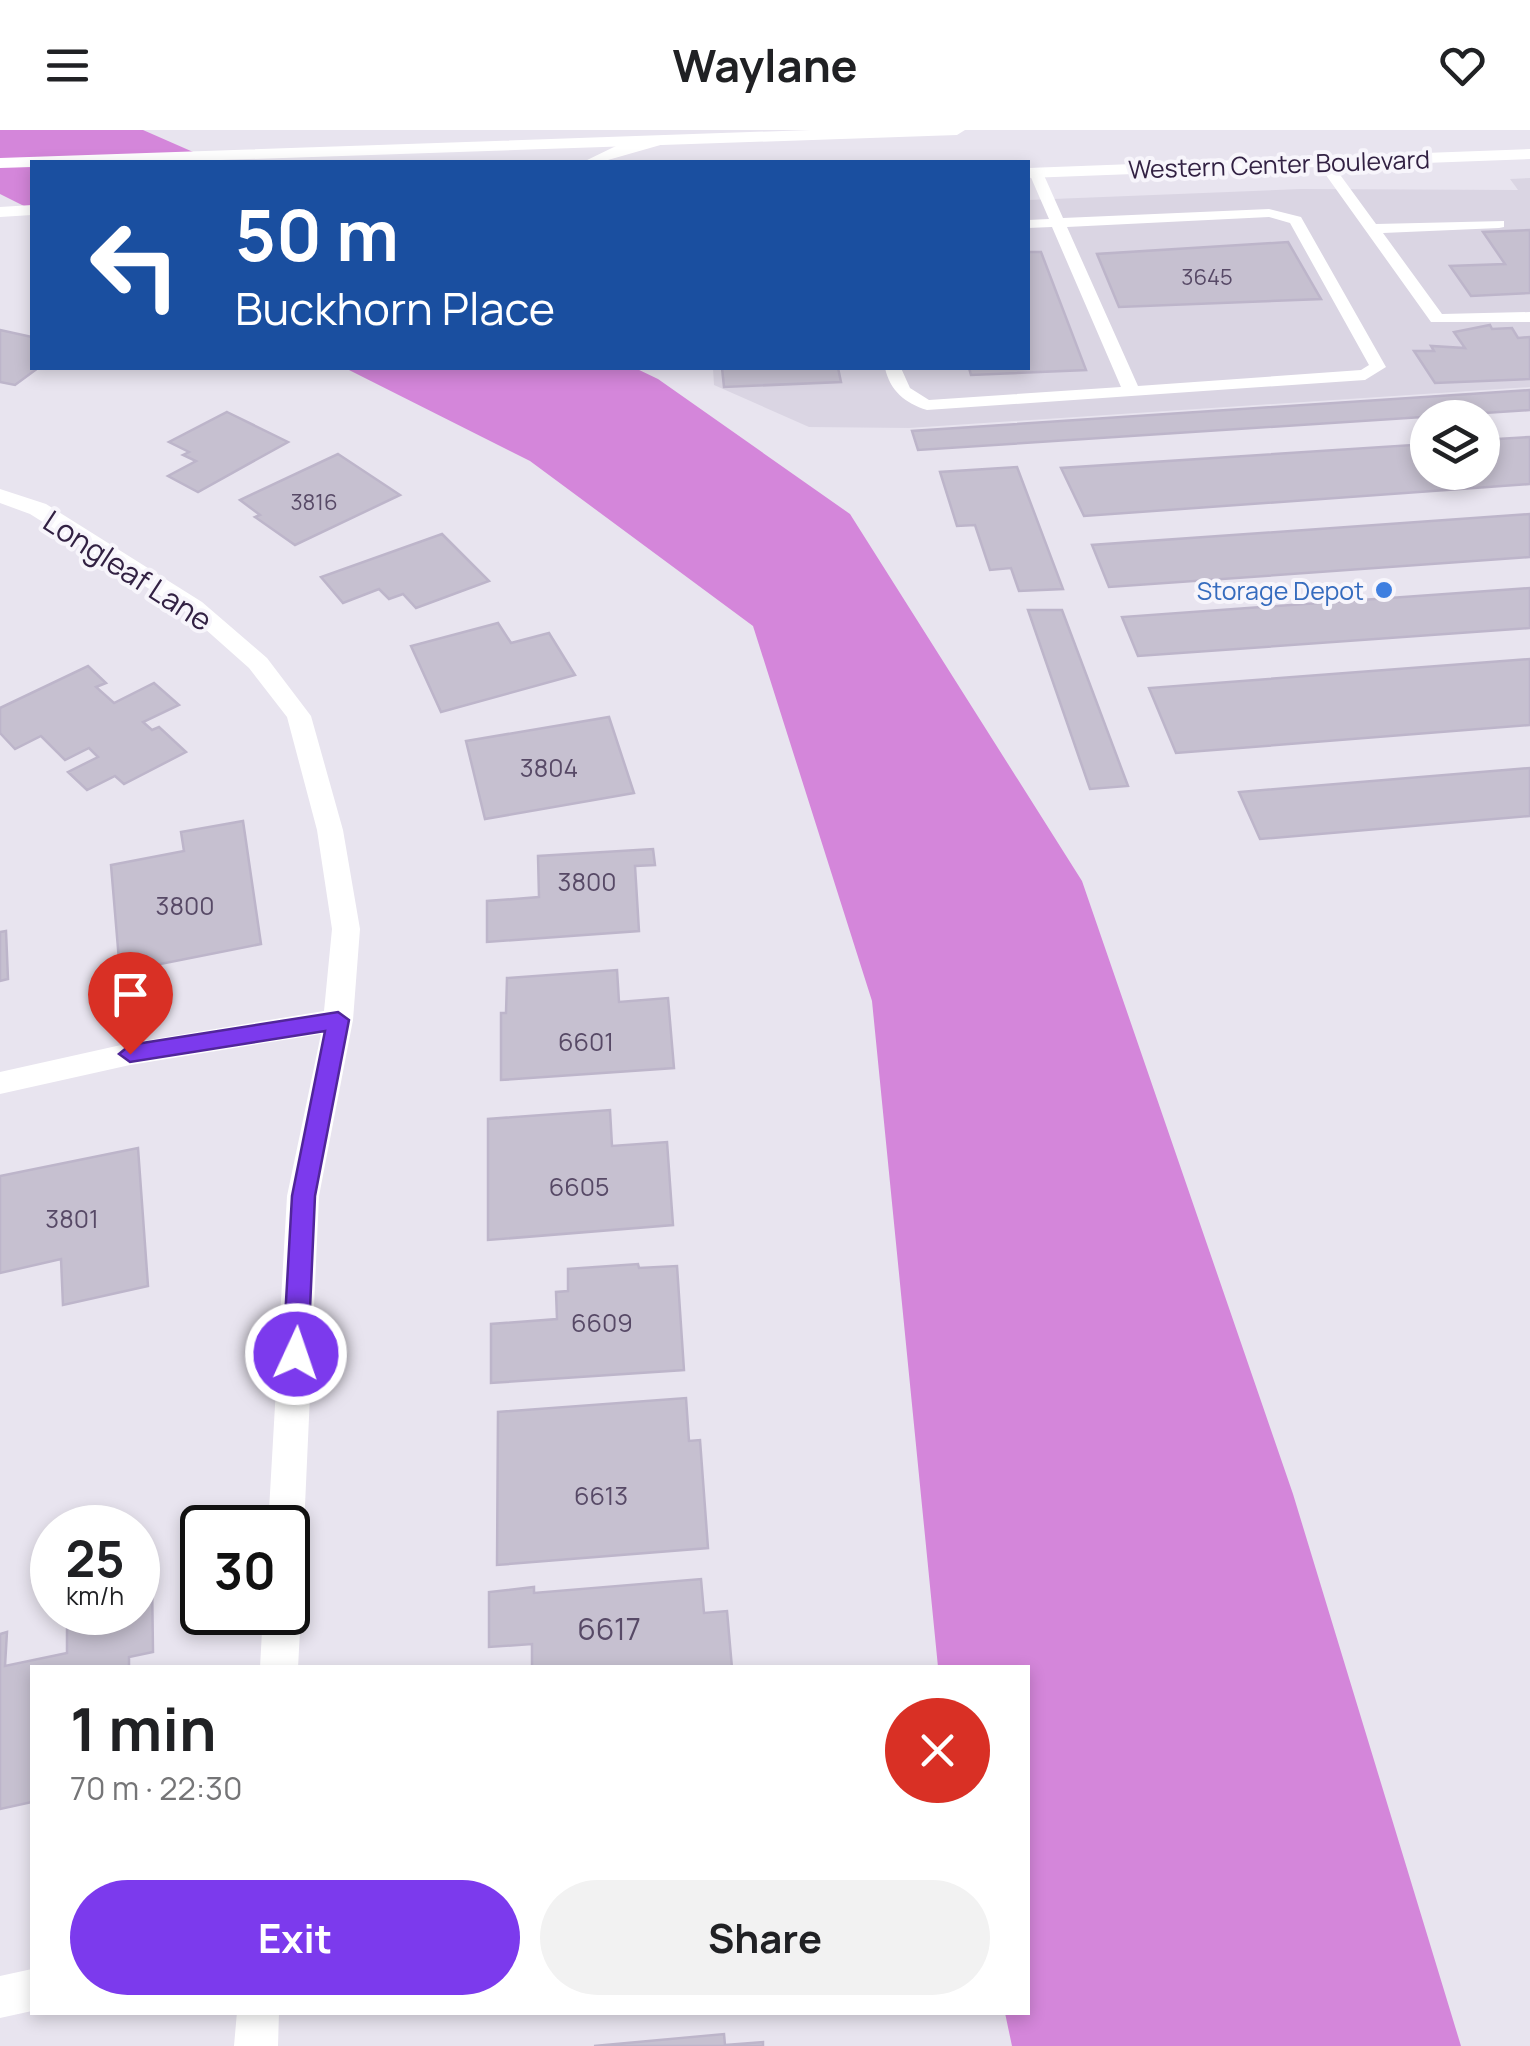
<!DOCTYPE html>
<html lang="en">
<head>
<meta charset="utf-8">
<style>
	body { margin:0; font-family:Manrope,sans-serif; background:#f2f2f2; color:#202124; height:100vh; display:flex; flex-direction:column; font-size:38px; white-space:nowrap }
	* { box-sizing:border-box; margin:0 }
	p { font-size:32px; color:#757577 }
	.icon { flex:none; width:55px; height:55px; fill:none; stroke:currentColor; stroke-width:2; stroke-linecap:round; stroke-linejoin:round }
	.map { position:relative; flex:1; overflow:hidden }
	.details { position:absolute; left:30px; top:1535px; width:1000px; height:350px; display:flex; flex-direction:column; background:#fff; border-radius:0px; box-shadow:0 5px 15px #0003 }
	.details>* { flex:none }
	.guide { position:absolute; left:30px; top:30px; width:1000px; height:210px; border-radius:0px; box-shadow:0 5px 15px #0003; background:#1a4fa0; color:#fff; overflow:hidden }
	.tools { position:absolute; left:1410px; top:270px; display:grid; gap:20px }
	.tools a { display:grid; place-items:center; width:90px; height:90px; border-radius:50%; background:#fff; box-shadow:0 5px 15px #0003; font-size:50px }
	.speed { position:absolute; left:30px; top:1375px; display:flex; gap:20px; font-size:50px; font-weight:700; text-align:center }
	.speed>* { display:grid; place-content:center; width:130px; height:130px; border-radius:50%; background:#fff; box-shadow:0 5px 15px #0003; line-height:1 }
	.speed small { font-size:25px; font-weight:400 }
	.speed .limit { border:5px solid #111; border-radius:15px; background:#fff; color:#111 }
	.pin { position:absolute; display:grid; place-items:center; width:85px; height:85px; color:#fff; margin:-102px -42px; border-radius:50% 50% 50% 0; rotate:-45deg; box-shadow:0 0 10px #0007 }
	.pin .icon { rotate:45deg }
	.me { position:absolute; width:110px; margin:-55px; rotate:3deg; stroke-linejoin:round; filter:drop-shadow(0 0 8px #0008) }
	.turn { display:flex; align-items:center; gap:35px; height:210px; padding:0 40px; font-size:45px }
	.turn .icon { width:130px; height:130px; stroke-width:2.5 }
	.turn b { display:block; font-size:70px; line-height:85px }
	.round { display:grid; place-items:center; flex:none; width:105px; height:105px; border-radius:52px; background:#f2f2f2 }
	.overview { display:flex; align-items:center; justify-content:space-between; height:170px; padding:0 40px }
	h1 { font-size:60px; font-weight:700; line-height:75px }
	.action { display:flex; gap:20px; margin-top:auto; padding:20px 40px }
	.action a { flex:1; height:115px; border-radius:60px; background:#7c3aed; color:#fff; font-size:40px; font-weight:700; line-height:115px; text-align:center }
	.action a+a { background:#f2f2f2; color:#202124 }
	header { display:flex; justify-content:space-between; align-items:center; height:130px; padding:0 40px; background:#fff; font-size:45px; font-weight:700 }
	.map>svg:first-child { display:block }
</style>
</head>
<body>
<header><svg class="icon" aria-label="menu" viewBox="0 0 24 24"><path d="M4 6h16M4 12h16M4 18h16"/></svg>Waylane<svg class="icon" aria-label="heart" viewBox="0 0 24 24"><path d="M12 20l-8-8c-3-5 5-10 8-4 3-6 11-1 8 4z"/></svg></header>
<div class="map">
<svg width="1530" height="1916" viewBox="0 0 1530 1916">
	<rect width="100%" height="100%" fill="#e8e4ef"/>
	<polygon fill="#dad5e3" points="1530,48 1530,257 909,298 809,297 714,255 713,238 1028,238 1028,70 1301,59 1518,60 1510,49"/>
	<g fill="#d486da">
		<polygon points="0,0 143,0 216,32 32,32 32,80 0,64"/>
		<polygon points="345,238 635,238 658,249 850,384 1082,751 1293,1364 1461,1916 1012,1916 1005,1883 1028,1882 1028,1538 938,1537 872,871 753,496 530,331"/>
	</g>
	<g fill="#c6c0d0" stroke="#bdb5ca" stroke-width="2.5">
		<polygon points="1530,100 1530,163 1471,166 1450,136 1505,134 1483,102"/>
		<polygon points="1288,112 1321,169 1119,177 1097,124"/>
		<polygon points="1028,122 1041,122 1086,240 971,245 969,238 1028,238"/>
		<polygon points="1490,195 1492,199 1512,198 1518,208 1530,207 1530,249 1435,253 1414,221 1434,221 1431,216 1465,218 1454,202"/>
		<polygon points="0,200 32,207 32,238 38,238 15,255 0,252"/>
		<polygon points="722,238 838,238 841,252 724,257"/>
		<polygon points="1530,260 1530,280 918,320 912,301"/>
		<polygon points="227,282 288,312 198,362 168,346 196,331 183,325 189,322 169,312"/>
		<polygon points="1530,307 1530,354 1084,386 1061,338 1428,314 1428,342 1482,342 1482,310"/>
		<polygon points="338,324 400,365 295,415 255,387 260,385 240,370"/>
		<polygon points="1017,337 1063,459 1019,461 1011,438 990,440 975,395 957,396 940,342"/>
		<polygon points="1530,384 1530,427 1109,457 1092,415"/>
		<polygon points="442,404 489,451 416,478 403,464 389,469 379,459 343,473 321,447"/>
		<polygon points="1530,458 1530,498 1138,526 1122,487"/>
		<polygon points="1028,480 1062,480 1128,656 1090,659"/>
		<polygon points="498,493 511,513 549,503 575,545 441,582 411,516"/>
		<polygon points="1530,529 1530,595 1176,623 1149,558"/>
		<polygon points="88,536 106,553 96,557 114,573 154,553 179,575 143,592 152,600 159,597 186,622 124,654 115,646 87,660 68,642 98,627 89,618 65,630 41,606 15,619 0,603 0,578"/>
		<polygon points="609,587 634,663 485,689 466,611"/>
		<polygon points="1530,638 1530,686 1260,709 1239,662"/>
		<polygon points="243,691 261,814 120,842 111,735 184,721 181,702"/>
		<polygon points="653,719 655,735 635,736 639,801 487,812 487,771 539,767 538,726"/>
		<polygon points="6,801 8,849 0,851 0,802"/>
		<polygon points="617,840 619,872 668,868 674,938 501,950 501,883 506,883 507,848"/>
		<polygon points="610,980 612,1016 667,1012 673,1095 488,1110 488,989"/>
		<polygon points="138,1018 148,1156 63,1175 61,1129 0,1143 0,1046"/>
		<polygon points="638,1134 639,1138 677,1136 684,1240 491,1253 491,1194 557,1189 556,1162 568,1161 568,1139"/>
		<polygon points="686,1268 689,1311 700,1310 708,1418 497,1435 498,1282"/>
		<polygon points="701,1449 704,1483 727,1481 732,1538 532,1538 532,1514 489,1517 489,1462 534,1457 534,1463"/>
		<polygon points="152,1450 153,1522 129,1527 129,1538 32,1538 32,1672 0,1679 0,1504 7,1502 5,1536 67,1523 67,1482 138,1482 138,1453"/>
		<polygon points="724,1904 725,1915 763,1912 763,1916 594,1916"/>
	</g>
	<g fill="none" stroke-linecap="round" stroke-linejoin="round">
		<g fill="#fff" fill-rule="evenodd">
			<polygon points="659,7 664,8 664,14 601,32 583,32 616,16"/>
			<polygon points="1320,31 1330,31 1376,94 1504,91 1504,97 1499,98 1383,103 1442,184 1530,182 1530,192 1431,192 1318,34"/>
			<path d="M 1036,39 L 1043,43 L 1063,88 L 1269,79 L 1301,87 L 1386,237 L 1365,250 L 927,280 C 905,273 890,261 885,238 L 901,238 L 910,258 L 929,270 L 1121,257 L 1052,97 L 1028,98 L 1028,90 L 1049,89 L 1029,43 ZM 1269,87 L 1290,93 L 1369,235 L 1361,240 L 1138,256 L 1067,97 Z"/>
		</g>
		<g fill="#fff" fill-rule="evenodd">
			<polygon points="0,359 46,374 202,472 267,528 311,586 343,700 360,799 353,890 319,1066 304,1398 299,1410 288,1414 288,1398 268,1398 287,1066 321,904 130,935 0,964 0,942 130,913 324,881 332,799 317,700 287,587 249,538 186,482 30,384 0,373"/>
			<polygon points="288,1466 295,1469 301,1482 298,1538 260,1538 263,1482 288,1482"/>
			<polygon points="32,1839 32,1881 0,1888 0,1846"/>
			<polygon points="237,1882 279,1882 278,1916 234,1916"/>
		</g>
		<g fill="#fff" fill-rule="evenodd">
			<polygon points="811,0 965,0 957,5 163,32 32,32 32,37 0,38 0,28"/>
			<polygon points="1530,19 1530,29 1028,48 1028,38"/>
			<polygon points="32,75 32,85 0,87 0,77"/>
		</g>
	</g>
	<polygon fill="#7c3aed" stroke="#51269a" stroke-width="2.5" points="338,882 349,890 315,1066 308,1224 305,1232 296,1235 286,1232 283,1224 292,1066 325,901 130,932 119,924 130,915"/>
	<circle fill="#3f7fe0" stroke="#f7f5fb" stroke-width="4" cx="1384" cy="460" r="10"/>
	<g text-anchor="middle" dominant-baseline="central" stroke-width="8" stroke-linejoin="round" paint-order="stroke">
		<g font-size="22" fill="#574966">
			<text x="1207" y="147">3645</text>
			<text x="314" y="372">3816</text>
		</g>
		<g font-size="25" fill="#322143" stroke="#f7f5fb">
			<text transform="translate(1279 34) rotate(-2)">Western Center Boulevard</text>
		</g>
		<g font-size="25" fill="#366cbe" stroke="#f7f5fb" text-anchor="end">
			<text x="1364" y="460">Storage Depot</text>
		</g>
		<g font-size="25" fill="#574966">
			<text x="549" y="637">3804</text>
			<text x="587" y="751">3800</text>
			<text x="185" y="775">3800</text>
			<text x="586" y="911">6601</text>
			<text x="579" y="1056">6605</text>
			<text x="72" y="1088">3801</text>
			<text x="602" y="1192">6609</text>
			<text x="601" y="1365">6613</text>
		</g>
		<g font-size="30" fill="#322143" stroke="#f7f5fb">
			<text transform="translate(128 440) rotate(33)">Longleaf Lane</text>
		</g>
		<g font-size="30" fill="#574966">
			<text x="609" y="1498">6617</text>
		</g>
	</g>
</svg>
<div class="tools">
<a><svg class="icon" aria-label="layers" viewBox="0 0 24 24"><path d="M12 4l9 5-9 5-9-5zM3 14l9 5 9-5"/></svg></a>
</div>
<div class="speed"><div>25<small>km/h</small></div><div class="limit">30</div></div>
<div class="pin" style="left:130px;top:924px;background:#d93025"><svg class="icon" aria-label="arrive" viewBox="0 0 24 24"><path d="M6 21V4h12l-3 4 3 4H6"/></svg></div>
<svg class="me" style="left:296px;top:1224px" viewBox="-20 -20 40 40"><circle r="17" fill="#7c3aed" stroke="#fff" stroke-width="3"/><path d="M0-11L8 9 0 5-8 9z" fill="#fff"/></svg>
<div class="guide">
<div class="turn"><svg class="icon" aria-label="left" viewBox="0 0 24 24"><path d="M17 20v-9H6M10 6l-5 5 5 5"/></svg><div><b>50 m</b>Buckhorn Place</div></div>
</div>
<section class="details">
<div class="overview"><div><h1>1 min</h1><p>70 m · 22:30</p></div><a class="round" style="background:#d93025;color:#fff"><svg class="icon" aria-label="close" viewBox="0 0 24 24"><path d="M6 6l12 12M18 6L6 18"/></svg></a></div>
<div class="action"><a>Exit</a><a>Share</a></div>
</section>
</div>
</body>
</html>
